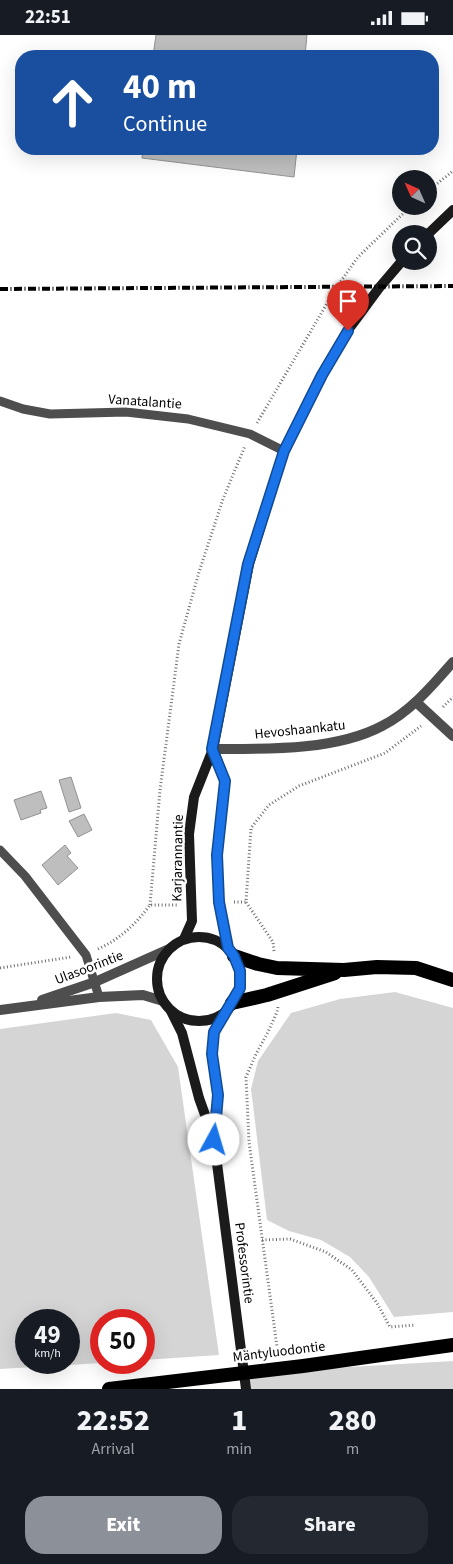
<!DOCTYPE html>
<html lang="en">
<head>
<meta charset="utf-8">
<style>
	body { margin:0; font-family:"Source Sans 3",sans-serif; background:#242831; color:#f1f3f6; height:100vh; display:flex; flex-direction:column; font-size:19px; white-space:nowrap }
	* { box-sizing:border-box; margin:0 }
	p { font-size:16px; color:#9ea1a6 }
	.icon { flex:none; width:28px; height:28px; fill:none; stroke:currentColor; stroke-width:2; stroke-linecap:round; stroke-linejoin:round }
	.map { position:relative; height:1354px; overflow:hidden }
	.panel { display:flex; flex-direction:column; background:#171b24; flex:1 }
	.panel>* { flex:none }
	.guide { position:absolute; left:15px; top:15px; width:424px; height:105px; border-radius:20px; box-shadow:0 5px 20px #0002; background:#1a4fa0; color:#fff; overflow:hidden }
	.needle { width:32px; rotate:315deg }
	.buttons { position:absolute; left:392px; top:135px; display:grid; gap:10px }
	.buttons a { display:grid; place-items:center; width:45px; height:45px; border-radius:50%; background:#171b24; box-shadow:0 5px 20px #0002; font-size:25px }
	.speed { position:absolute; left:15px; top:1274px; display:flex; gap:10px; font-size:25px; font-weight:700; text-align:center }
	.speed>* { display:grid; place-content:center; width:65px; height:65px; border-radius:50%; background:#171b24; box-shadow:0 5px 20px #0002; line-height:1 }
	.speed small { font-size:12px; font-weight:400 }
	.speed .limit { border:8px solid #d22; background:#fff; color:#111 }
	.pin { position:absolute; display:grid; place-items:center; width:42px; height:42px; color:#fff; margin:-51px -21px; border-radius:50% 50% 50% 0; rotate:-45deg; box-shadow:0 0 5px #0007 }
	.pin .icon { rotate:45deg }
	.me { position:absolute; width:55px; margin:-28px; rotate:6deg; stroke-linejoin:round; filter:drop-shadow(0 0 4px #0008) }
	.turn { display:flex; align-items:center; gap:18px; height:105px; padding:0 25px; font-size:22px }
	.turn .icon { width:65px; height:65px; stroke-width:2.5 }
	.turn b { display:block; font-size:35px; line-height:42px }
	.eta { display:flex; justify-content:space-evenly; align-items:center; height:85px; text-align:center }
	.eta b { font-size:30px; font-weight:800; line-height:35px }
	.primary-button { display:flex; gap:10px; margin-top:auto; padding:10px 25px }
	.primary-button a { flex:1; height:58px; border-radius:20px; background:#8c9099; color:#fff; font-size:20px; font-weight:800; line-height:58px; text-align:center }
	.primary-button a+a { background:#242831; color:#f1f3f6 }
	.status { display:flex; justify-content:space-between; align-items:center; height:35px; padding:0 25px; background:#171b24; direction:ltr }
	.status svg { height:14px; fill:currentColor }
	.map>svg:first-child { display:block }
</style>
</head>
<body>
<div class="status"><b>22:51</b><svg viewBox="0 0 49 12"><path d="M0 12V9h3v3zM5 12V6h3v6zM10 12V3h3v9zM15 12V0h3v12zM26 1h20v11H26zM47 4h2v5h-2z"/></svg></div>
<div class="map">
<svg width="453" height="1354" viewBox="0 0 453 1354">
	<rect width="100%" height="100%" fill="#fff"/>
	<g fill="#d5d5d5" fill-rule="evenodd">
		<polygon points="395,957 453,973 453,1277 394,1282 369,1242 350,1222 321,1205 289,1196 267,1185 251,1054 258,1026 291,978 340,964"/>
		<path d="M 116,978 L 151,985 L 178,1032 L 219,1320 L 144,1325 L 144,1285 L 101,1285 L 101,1328 L 103,1328 L 0,1334 L 0,994 ZM 26,1285 L 69,1285 L 69,1328 L 26,1328 Z"/>
		<polygon points="453,1326 453,1354 248,1354 246,1338"/>
	</g>
	<g fill="#bebebe" stroke="#929292">
		<polygon points="156,0 307,0 305,21 153,21"/>
		<polygon points="143,114 297,114 294,142 142,123"/>
		<polygon points="71,742 81,773 69,777 59,745"/>
		<polygon points="41,756 47,773 40,775 41,778 21,785 14,765"/>
		<polygon points="84,779 92,795 78,802 69,786"/>
		<polygon points="65,810 71,818 67,821 78,833 58,850 42,830"/>
	</g>
	<g fill="none" stroke-linecap="round" stroke-linejoin="round">
		<g stroke="#707070" stroke-width="3" stroke-dasharray="1 2.5" stroke-linecap="butt">
			<polyline points="429,155 453,136"/>
			<polyline points="257,388 336,253 358,222 411,171"/>
			<polyline points="443,672 453,662"/>
			<polyline points="234,867 246,867"/>
			<polyline points="150,870 160,755 179,609 199,537 223,464 245,411"/>
			<path d="M 98,914 C 120,904 136,889 150,870 L 178,870"/>
			<polyline points="274,916 273,907 246,867 251,793 269,770 299,751 385,718 421,691"/>
			<polyline points="0,933 71,922"/>
			<polyline points="278,972 277,977 268,997 256,1019 246,1042 249,1107 278,1319"/>
			<polyline points="262,1205 290,1204 326,1217 352,1235 377,1268 390,1292 415,1290"/>
		</g>
		<g stroke="#4e4e4e" stroke-width="9">
			<polyline points="0,366 23,374 50,379 126,377 188,384 250,399 284,416"/>
			<polyline points="0,815 25,841 86,920 99,962"/>
		</g>
		<polyline stroke="#4e4e4e" stroke-width="10" points="416,667 453,701"/>
		<g stroke="#4e4e4e" stroke-width="10">
			<path d="M 213,714 C 265,714 335,716 382,691 C 411,676 432,651 453,627"/>
			<polyline points="42,965 95,947 169,914"/>
			<polyline points="0,975 99,962 143,960 163,966"/>
		</g>
		<g stroke="#1b1b1b" stroke-width="10">
			<polyline points="428,199 453,175"/>
			<polyline points="213,714 225,745 217,820 219,867 228,913"/>
			<circle cx="199" cy="944" r="42"/>
			<polyline points="184,904 192,886 189,799 194,762 213,714 249,529 284,416 322,340 348,295 379,253 402,226"/>
			<polyline points="171,976 182,998 199,1063 214,1105 246,1354"/>
			<polyline points="214,1101 218,1060 212,1019 214,997 225,977"/>
		</g>
		<g stroke="#000" stroke-width="14">
			<polyline points="234,921 258,929 277,933 344,935 377,932 416,933 453,945"/>
			<polyline points="232,968 267,960 335,938"/>
			<polyline points="109,1354 303,1331 453,1310"/>
		</g>
		<polyline stroke="#000" stroke-width="4" stroke-dasharray="8 2.5 1 2.5" stroke-linecap="butt" points="0,254 453,251"/>
	</g>
	<g fill="none" stroke-linecap="round" stroke-linejoin="round">
		<defs>
			<polyline id="route" points="214,1105 218,1060 212,1019 214,997 240,953 240,936 234,921 228,913 219,867 217,820 225,746 212,714 248,529 284,416 322,340 348,296"/>
		</defs>
		<use href="#route" stroke="#114b97" stroke-width="12"/>
		<use href="#route" stroke="#1a73e8" stroke-width="9"/>
	</g>
	<g text-anchor="middle" dominant-baseline="central" stroke-width="5" stroke-linejoin="round" paint-order="stroke">
		<g font-size="14" fill="#000" stroke="#fff">
			<text transform="translate(145 367) rotate(4)">Vanatalantie</text>
			<text transform="translate(300 695) rotate(-6)">Hevoshaankatu</text>
			<text transform="translate(178 823) rotate(-89)">Karjarannantie</text>
			<text transform="translate(89 933) rotate(-21)">Ulasoorintie</text>
			<text transform="translate(244 1228) rotate(83)">Professorintie</text>
			<text transform="translate(279 1317) rotate(-7)">Mäntyluodontie</text>
		</g>
	</g>
</svg>
<div class="buttons">
<a><svg class="needle" viewBox="-14 -14 28 28"><path d="M0-13l5 13h-10z" fill="#e53935"/><path d="M0 13l5-13h-10z" fill="#9ea1a6"/></svg></a>
<a><svg class="icon" aria-label="search" viewBox="0 0 24 24"><circle cx="10" cy="10" r="6"/><path d="M15 15l6 6"/></svg></a>
</div>
<div class="speed"><div>49<small>km/h</small></div><div class="limit">50</div></div>
<div class="pin" style="left:348px;top:296px;background:#d93025"><svg class="icon" aria-label="arrive" viewBox="0 0 24 24"><path d="M6 21V4h12l-3 4 3 4H6"/></svg></div>
<svg class="me" style="left:214px;top:1105px" viewBox="-20 -20 40 40"><circle r="19" fill="#fff"/><path d="M0-13L10 11 0 6-10 11z" fill="#1a73e8"/></svg>
<div class="guide">
<div class="turn"><svg class="icon" aria-label="ahead" viewBox="0 0 24 24"><path d="M12 20V5M6 11l6-6 6 6"/></svg><div><b>40 m</b>Continue</div></div>
</div>
</div>
<section class="panel">
<div class="eta">
<div><b>22:52</b><p>Arrival</p></div>
<div><b>1</b><p>min</p></div>
<div><b>280</b><p>m</p></div>
</div>
<div class="primary-button"><a>Exit</a><a>Share</a></div>
</section>
</body>
</html>
